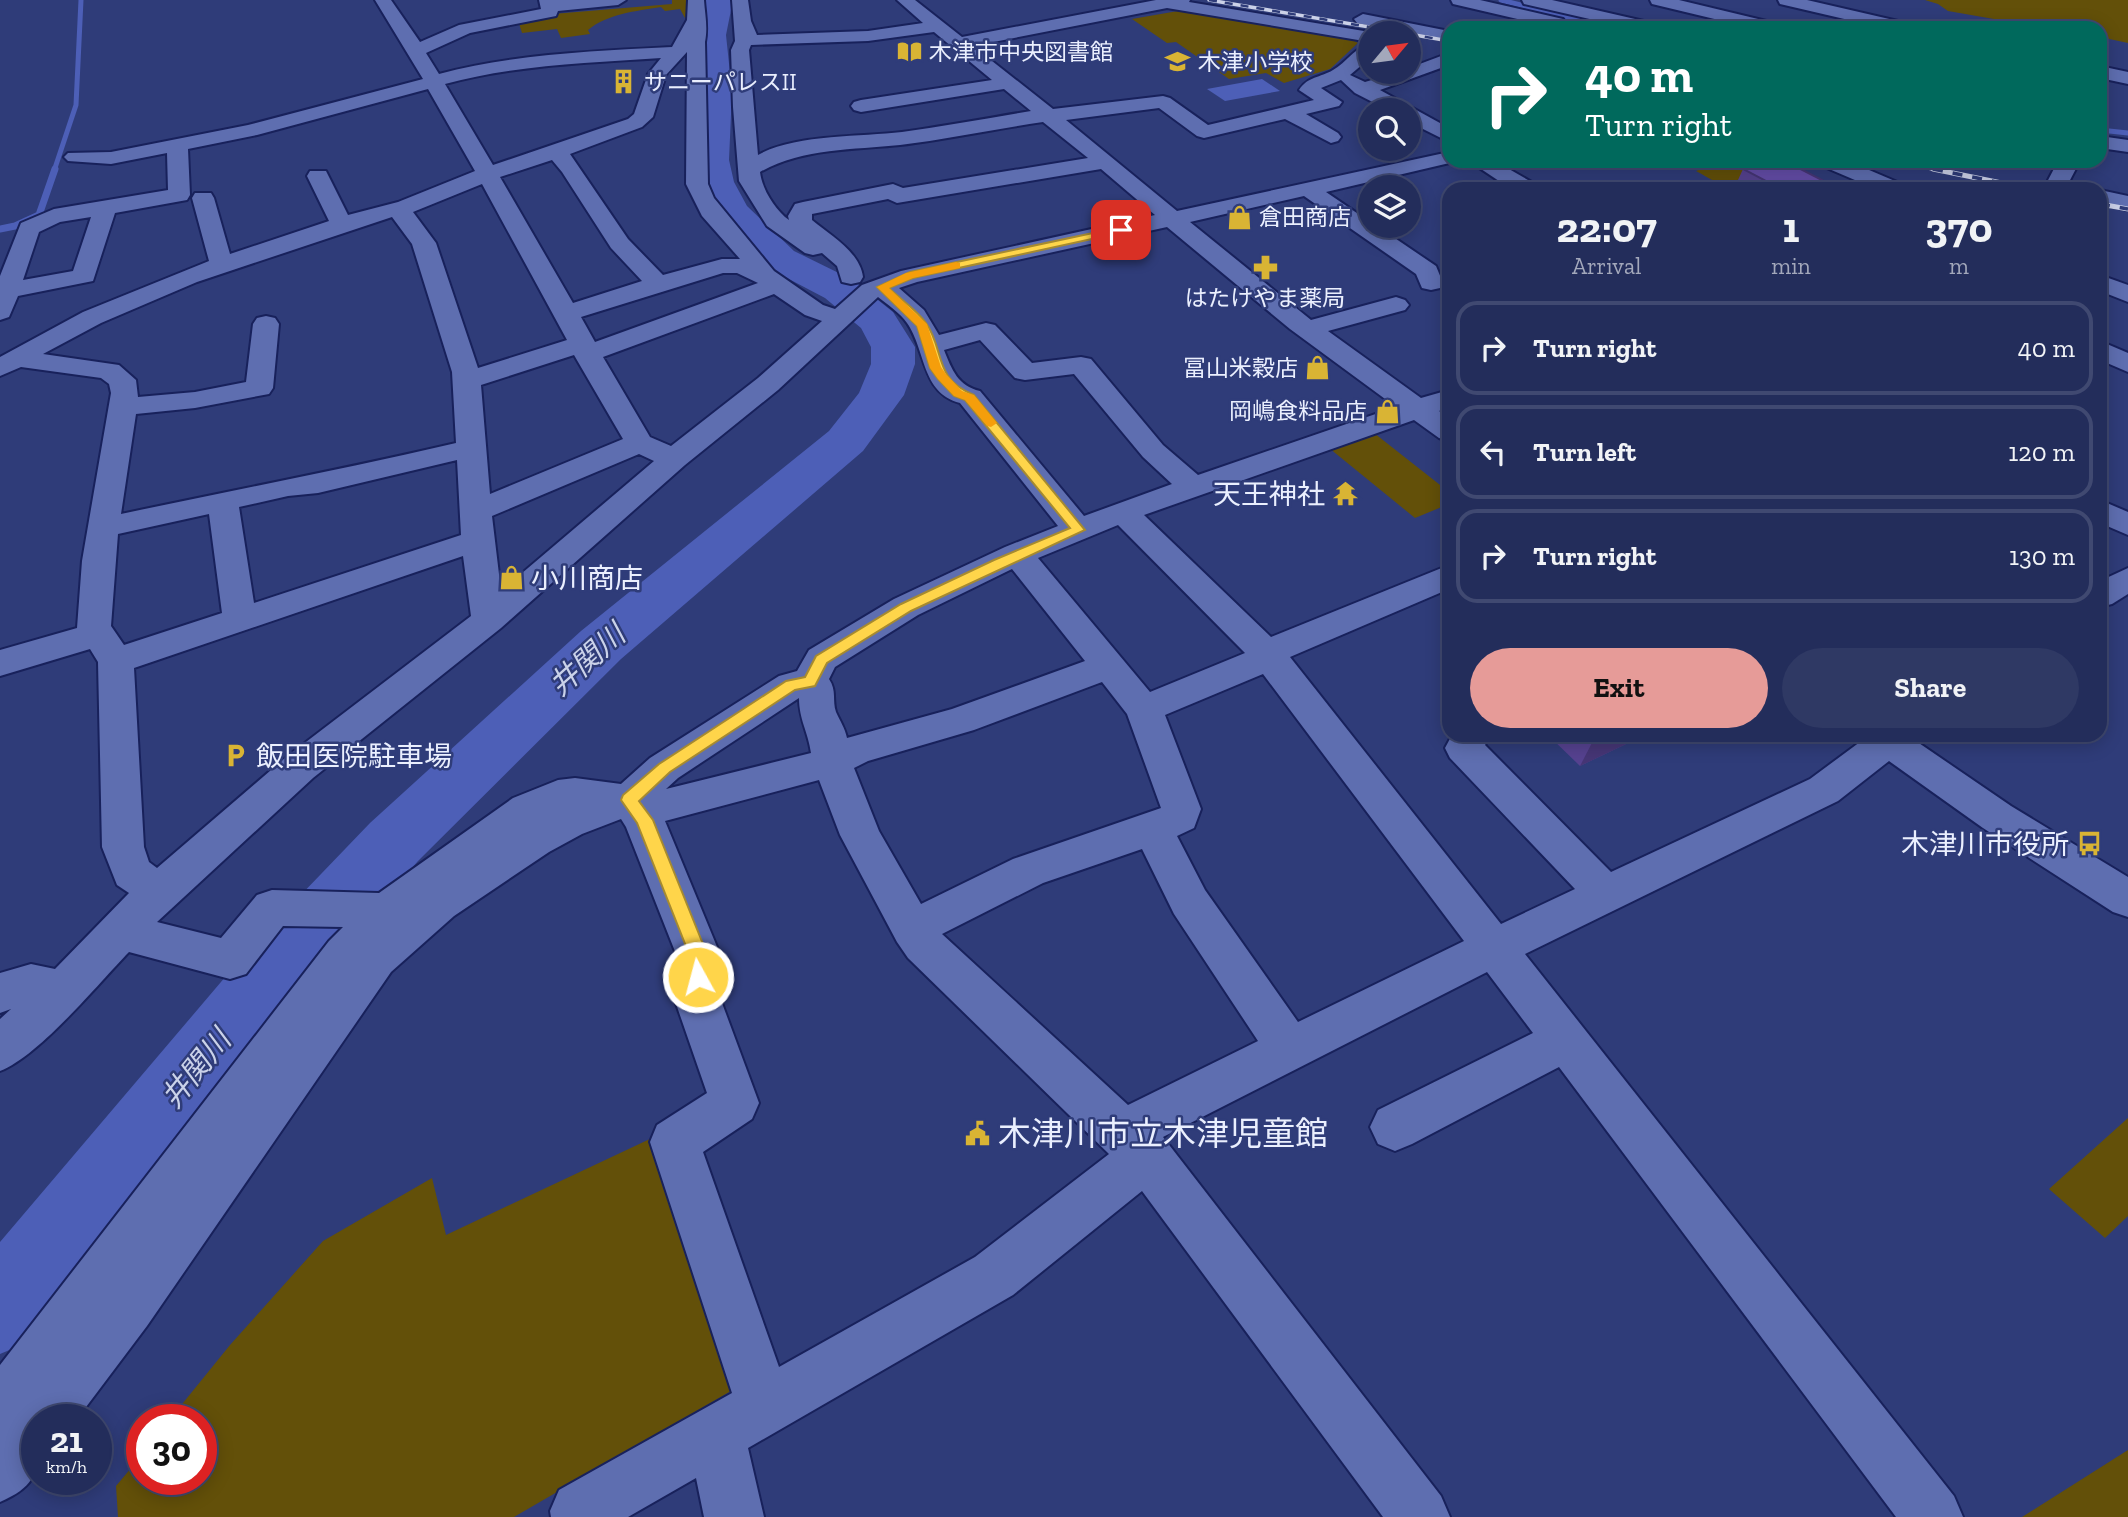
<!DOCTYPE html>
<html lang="en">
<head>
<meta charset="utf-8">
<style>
	body { margin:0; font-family:"Zilla Slab","Noto Sans JP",serif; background:#2f3964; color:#f1f3f6; height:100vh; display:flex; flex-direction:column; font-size:26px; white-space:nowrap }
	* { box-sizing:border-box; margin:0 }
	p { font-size:23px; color:#a3a8bb }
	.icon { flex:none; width:38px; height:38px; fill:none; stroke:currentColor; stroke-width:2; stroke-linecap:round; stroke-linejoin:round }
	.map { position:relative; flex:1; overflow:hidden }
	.drawer { position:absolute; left:1442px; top:182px; width:665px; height:560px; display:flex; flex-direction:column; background:#232d5b; border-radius:21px; box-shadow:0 4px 18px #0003,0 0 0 2px #404971 }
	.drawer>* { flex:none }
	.hud { position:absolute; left:1442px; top:21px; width:665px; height:147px; border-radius:21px; box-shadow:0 4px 18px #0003,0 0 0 2px #404971; background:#00695c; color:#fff; overflow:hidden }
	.needle { width:46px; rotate:61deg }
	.tools { position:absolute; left:1358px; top:21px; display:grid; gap:14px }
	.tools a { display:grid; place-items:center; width:63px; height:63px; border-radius:50%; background:#232d5b; box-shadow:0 4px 18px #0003,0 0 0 2px #404971; font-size:35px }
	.speed { position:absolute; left:21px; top:1404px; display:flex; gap:14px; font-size:35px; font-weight:700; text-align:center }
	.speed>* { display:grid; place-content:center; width:91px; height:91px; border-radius:50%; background:#232d5b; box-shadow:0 4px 18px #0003,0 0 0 2px #404971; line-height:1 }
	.speed small { font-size:18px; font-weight:400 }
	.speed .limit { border:10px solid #d22; background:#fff; color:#111 }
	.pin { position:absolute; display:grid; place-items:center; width:60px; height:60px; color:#fff; margin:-30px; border-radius:14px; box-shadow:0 4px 10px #0006 }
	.me { position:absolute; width:77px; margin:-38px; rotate:353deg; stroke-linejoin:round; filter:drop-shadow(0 0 5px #0008) }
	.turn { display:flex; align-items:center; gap:24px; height:147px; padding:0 28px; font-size:32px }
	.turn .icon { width:91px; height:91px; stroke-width:2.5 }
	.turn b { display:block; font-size:49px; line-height:60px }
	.eta { display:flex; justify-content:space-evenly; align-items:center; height:119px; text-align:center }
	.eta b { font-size:42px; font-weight:700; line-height:49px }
	.primary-button { display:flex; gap:14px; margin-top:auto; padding:14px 28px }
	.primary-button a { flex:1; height:80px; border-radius:42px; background:#e69b98; color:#111; font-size:28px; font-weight:700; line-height:80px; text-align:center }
	.primary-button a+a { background:#2f3964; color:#f1f3f6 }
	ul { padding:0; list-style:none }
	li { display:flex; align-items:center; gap:21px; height:94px; margin:0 14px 10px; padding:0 14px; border:4px solid #404971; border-radius:21px }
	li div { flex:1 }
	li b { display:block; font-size:26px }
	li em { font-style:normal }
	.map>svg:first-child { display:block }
</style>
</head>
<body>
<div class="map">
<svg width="2128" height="1517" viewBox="0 0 2128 1517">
	<rect width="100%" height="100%" fill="#2f3c79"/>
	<g fill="#635009">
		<path d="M 672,0 L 692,0 L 692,19 L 685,18 L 680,9 L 665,11 L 661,7 C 636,11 607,14 588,30 L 590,34 L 561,38 L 557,29 L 522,33 L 517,17 L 672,4 Z"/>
		<polygon points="1925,0 2128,0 2128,43 2100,37 2100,28 2046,28 1948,11 1938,4"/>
		<polygon points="1178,11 1351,39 1358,43 1330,69 1284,83 1266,73 1229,79 1176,42 1167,43 1132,19"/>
		<path d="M 1725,161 L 1771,161 L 1779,165 L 1757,175 L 1737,180 L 1747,186 C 1728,192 1713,180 1696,171 Z"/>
		<polygon points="1374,433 1449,492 1449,504 1415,518 1329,448"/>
		<polygon points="2128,1118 2128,1216 2105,1238 2049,1189"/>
		<polygon points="652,1138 738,1387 514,1517 118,1517 116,1486 142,1455 142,1479 201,1479 201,1419 170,1419 230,1345 323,1241 432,1178 446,1235"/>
		<polygon points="2128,1450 2128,1517 2022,1517"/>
	</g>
	<polygon fill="#4d5fb7" points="1262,79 1280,91 1225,101 1207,89"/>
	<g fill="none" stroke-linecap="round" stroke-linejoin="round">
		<g stroke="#4d5fb7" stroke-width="5">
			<polyline points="1501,0 1610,28"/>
			<polyline points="2100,130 2128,133"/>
			<polyline points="54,171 76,105 81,0"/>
		</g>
		<polyline stroke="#4d5fb7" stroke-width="7" points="0,229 15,226 39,215 55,169"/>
		<polygon fill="#4d5fb7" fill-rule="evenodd" points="705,0 733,0 726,35 732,92 729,160 734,182 747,206 794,251 853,280 893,312 915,347 915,364 904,395 863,451 621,659 418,861 301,995 31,1341 0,1354 0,1242 249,949 370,823 581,631 829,431 859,393 871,364 871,347 861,328 825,298 766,267 719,220 698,182 695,160 700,92 698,35"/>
		<defs>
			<g id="minor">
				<path d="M 375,0 L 391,0 L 420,42 L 459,25 L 541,9 L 539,0 L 626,0 L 618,5 L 558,11 L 556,16 L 470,33 L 426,53 L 439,74 C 515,54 593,51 672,47 L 687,20 L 688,0 L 704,0 C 705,15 708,27 705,42 L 708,184 L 714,198 L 774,271 L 823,305 L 835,309 L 862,285 L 901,271 L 1155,215 L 1101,169 L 897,203 L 888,199 L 812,214 L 812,220 C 830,235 860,252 863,277 L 860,282 L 851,284 L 842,282 L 837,266 L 822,253 L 813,255 L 805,253 L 767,226 L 739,181 L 733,107 L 731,50 L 735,41 L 732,0 L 748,0 L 751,21 L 757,35 L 868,31 L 923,23 L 897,0 L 915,0 L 962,37 L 1156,0 L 1190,0 L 1189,2 L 1376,33 L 1370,33 L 1370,42 L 1167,8 L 973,46 L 1053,109 L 1163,96 L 1170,98 L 1208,125 L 1314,100 L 1299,90 C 1308,76 1320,78 1333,70 C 1346,63 1355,47 1370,44 L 1370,58 L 1350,75 L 1365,82 L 1398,72 L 1409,72 L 1409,68 L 1449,53 L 1449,65 L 1380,90 L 1449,128 L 1449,142 L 1409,122 L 1409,110 L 1388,110 L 1355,93 L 1341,80 L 1321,88 L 1342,102 L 1339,106 L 1306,114 L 1338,133 L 1341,137 L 1338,141 L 1331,143 L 1285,119 L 1204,138 L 1197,136 L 1159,108 L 1066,120 L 1177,211 L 1449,152 L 1449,161 L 1458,161 L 1326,192 L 1370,222 L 1370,226 L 1377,226 L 1436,266 L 1443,283 L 1440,288 L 1431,290 L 1422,288 L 1416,274 L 1304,196 L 1190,222 L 1311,320 L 1396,297 L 1405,300 L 1409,305 L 1405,310 L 1328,331 L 1421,398 L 1449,390 L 1449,407 L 1439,411 L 1449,418 L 1449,441 L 1439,438 L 1414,420 L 1144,515 L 1271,637 L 1449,565 L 1449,589 L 1290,657 L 1501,924 L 1575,889 L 1450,758 L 1445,748 L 1452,735 L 1491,735 L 1485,745 L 1611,872 L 1810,779 L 1864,739 L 1861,735 L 1915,735 L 1913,739 L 2011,806 L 2128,877 L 2128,917 L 2113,912 L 1983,828 L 1889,761 L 1838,801 L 1525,954 L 1954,1496 L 1963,1517 L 1896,1517 L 1559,1067 L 1412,1144 L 1395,1151 L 1378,1144 L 1370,1127 L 1378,1110 L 1533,1033 L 1487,972 L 1163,1137 L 1441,1496 L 1450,1517 L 1383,1517 L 1142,1191 L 1013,1295 L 748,1448 L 764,1517 L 704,1517 L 696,1478 L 628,1517 L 551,1517 L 550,1511 L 559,1490 L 732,1393 L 650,1142 L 657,1125 L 707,1093 L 673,995 L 678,959 L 626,827 L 621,819 L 582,834 L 549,852 L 454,916 L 391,972 L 147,1326 L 77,1419 L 37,1419 C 37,1463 46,1482 0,1502 L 0,1365 L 329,941 L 343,927 L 283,926 L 246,974 L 230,979 L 129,952 C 98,984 39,1056 0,1071 L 0,1019 L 11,1009 L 0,1013 L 0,973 L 31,964 L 55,969 L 129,893 L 117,885 L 102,847 L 98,662 L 90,649 L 0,676 L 0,650 L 77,628 L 82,561 L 111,393 L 109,384 L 101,378 L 21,367 L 0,376 L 0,357 L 83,312 L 209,261 L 192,198 L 195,193 L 211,193 L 214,198 L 230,254 L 329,221 L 307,176 L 310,171 L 326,171 L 348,215 L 398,202 L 475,171 L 428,89 L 257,135 L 188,149 L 190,195 L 187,200 L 115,213 L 93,281 L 18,296 L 9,317 L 0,320 L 0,276 L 21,223 L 54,209 L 168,190 L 167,153 L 111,164 L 68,161 L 64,157 L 68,153 L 111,152 L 248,125 L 423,79 ZM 934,32 L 992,80 L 861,100 L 854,102 L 851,106 L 854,110 L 861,112 L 1004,89 L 1031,111 C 988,118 945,126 902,132 C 860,137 795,134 758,155 L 749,50 L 751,45 L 868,41 ZM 687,52 L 686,184 L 702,216 L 740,259 L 722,259 L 663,275 L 628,239 L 570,154 L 642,127 L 653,117 L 666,75 ZM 661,58 L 648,74 L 634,114 L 628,119 L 493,165 L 445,84 C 515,65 588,63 661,58 ZM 1043,122 L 1088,158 L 903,188 L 893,184 L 803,202 L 795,204 L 788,216 L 789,220 C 775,210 762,189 760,172 C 802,148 853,150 900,145 C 948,139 995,129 1043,122 ZM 552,160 L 562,172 L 611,248 L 642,281 L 573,303 L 500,177 ZM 482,184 L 567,340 L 478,368 L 436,243 L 413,212 ZM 91,217 L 73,271 L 23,280 L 39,232 L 60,222 ZM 392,217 L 412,244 L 452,372 L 456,443 C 345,469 233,490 121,514 L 136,414 L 195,408 L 269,394 L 273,388 L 279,324 L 275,318 L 266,316 L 257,318 L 253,324 L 246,382 L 195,392 L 138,397 L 136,380 L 119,365 L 43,354 L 101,323 L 197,282 ZM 1167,227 L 1290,329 L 1396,407 L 1198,475 L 1163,445 L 1091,359 L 1081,357 L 1032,363 L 995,325 L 986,323 L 939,335 L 924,310 L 899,288 L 917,282 ZM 723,273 L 737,273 L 758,283 L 595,342 L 581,317 ZM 774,294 L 805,315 L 822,321 L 758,378 L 671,446 L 650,437 L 603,357 ZM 878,297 C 888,305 900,313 907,323 C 926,350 921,393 960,403 L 1058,526 L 1005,547 L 894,599 L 809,650 L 797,671 L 779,676 L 650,758 L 621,784 L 575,778 L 558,780 L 513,798 L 379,893 L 272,890 L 257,895 L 221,938 L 157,922 L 313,778 L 501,628 L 685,465 L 778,390 ZM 980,340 L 1015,378 L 1025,380 L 1074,374 L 1143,457 L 1172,484 L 1084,516 L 980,391 C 958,386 952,370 944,350 ZM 574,355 L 623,439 L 490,494 L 481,385 ZM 639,454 L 654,461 L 501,591 L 492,516 ZM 457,460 L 461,535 L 254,603 L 239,507 L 288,496 L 318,493 ZM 209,514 L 222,613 L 124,645 L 111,626 L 118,534 ZM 1118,525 L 1245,653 L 1150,692 L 1038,558 ZM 463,556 L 471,616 L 285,758 L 157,868 L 149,862 L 144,847 L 134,668 ZM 1012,569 L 1085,661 L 952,709 L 847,738 C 845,728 840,721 836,712 C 832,700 837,691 829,679 L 835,667 L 918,615 ZM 1263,674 L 1464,941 L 1298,1022 L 1205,890 L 1177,836 L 1194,828 L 1201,809 L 1165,715 ZM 1102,682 L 1127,714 L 1161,808 L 1013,859 L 921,904 L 879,831 L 854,768 L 868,761 L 974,730 ZM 799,698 C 799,720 808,731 811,753 L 666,789 L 678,778 ZM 819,780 L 840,835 L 897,942 L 908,958 L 1109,1154 L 975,1257 L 779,1367 L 703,1152 L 752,1119 L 759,1103 L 719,995 L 722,959 L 665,821 ZM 1142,849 L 1174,914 L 1258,1041 L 1128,1105 L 942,934 L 1043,883 Z"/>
				<polygon points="1451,0 1480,0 1563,19 1566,23 1556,28 1453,4"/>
				<polygon points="1522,0 1552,0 1657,24 1660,28 1629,28 1524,4"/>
				<polygon points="1650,0 1679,0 1779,24 1782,28 1752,28 1652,4"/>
				<polygon points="1778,0 1807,0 1911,24 1914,28 1883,28 1780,4"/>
				<polygon points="1363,14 1449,31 1449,41 1357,23 1354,19"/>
				<polygon points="2100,66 2128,72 2128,84 2100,78"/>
				<polygon points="2100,136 2128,140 2128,152 2100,148"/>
				<polygon points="1469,161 1495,161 1535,184 1538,189 1511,189"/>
				<polygon points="1819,161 1848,161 1902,184 1905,189 1876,189 1822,166"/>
				<polygon points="2058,161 2080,161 2069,182 2077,189 2050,189 2046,184"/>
				<polygon points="2100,190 2128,196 2128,210 2100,204"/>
				<polygon points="2100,275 2128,285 2128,302 2100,291"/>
				<polygon points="2100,341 2128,353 2128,372 2100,360"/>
				<polygon points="2100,500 2128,512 2128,535 2100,523"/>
				<polygon points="2128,568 2128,594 2112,604 2100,607 2100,581"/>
			</g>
		</defs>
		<use href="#minor" stroke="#18215b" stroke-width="4"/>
		<use href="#minor" fill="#5e6eb0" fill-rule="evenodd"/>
		<defs>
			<g id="rail-far1">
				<polyline points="1209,0 1405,33"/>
				<polyline points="1409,34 1449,41"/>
				<polyline points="1895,161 1942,171"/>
			</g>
			<g id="rail">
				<polyline points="1933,169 2031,189"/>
				<polyline points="2100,204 2128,209"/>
			</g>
		</defs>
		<use href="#rail-far1" stroke="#cbd1e8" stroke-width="3.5"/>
		<use href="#rail" stroke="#cbd1e8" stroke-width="5"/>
		<use href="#rail-far1" stroke="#2f3c79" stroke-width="2.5" stroke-dasharray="8" stroke-linecap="butt"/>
		<use href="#rail" stroke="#2f3c79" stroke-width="3.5" stroke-dasharray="10" stroke-linecap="butt"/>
	</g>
	<g fill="#564290">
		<polygon points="1743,169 1824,181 1820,189 1755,189 1738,180"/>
		<polygon points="1548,735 1645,735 1580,766"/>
	</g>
	<g fill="#463676">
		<polygon points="1824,181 1820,189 1786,189"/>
		<polygon points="1596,735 1645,735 1580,766"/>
	</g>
	<polygon fill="#644da8" stroke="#463676" stroke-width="2" points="1781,161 1785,161 1824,181 1786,189 1781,189 1743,169"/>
	<path fill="#ffd54a" stroke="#a68a30" stroke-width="2" d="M 1121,227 L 1124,228 L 1124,232 L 913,278 L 889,288 C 900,299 917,310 926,323 C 945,350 933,379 974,395 L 1085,530 L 911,611 L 827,663 L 815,686 L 795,690 L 670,772 L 639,801 L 653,820 L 709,959 L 704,983 L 698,985 L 691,983 L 689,977 L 691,959 L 637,823 L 621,800 L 623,795 L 659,764 L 786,681 L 805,677 L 816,656 L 901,604 L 994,560 L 1070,528 L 965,400 L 954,396 L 938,379 L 930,368 L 917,326 L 877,287 L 910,272 Z"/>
	<polygon fill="#f59e0b" points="956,262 960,263 960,268 913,278 889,288 927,324 941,367 946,374 962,391 974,395 997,423 991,427 987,426 965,400 954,396 938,379 930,368 917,326 877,287 906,273"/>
	<defs>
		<symbol id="library-bare" viewBox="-9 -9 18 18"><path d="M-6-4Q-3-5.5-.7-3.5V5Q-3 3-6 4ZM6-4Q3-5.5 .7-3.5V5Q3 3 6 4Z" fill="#d9b434" stroke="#2f3c79" stroke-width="2.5" paint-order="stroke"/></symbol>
		<symbol id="school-bare" viewBox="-9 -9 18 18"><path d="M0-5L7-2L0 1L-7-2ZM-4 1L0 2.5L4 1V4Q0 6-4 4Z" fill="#d9b434" stroke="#2f3c79" stroke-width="2.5" paint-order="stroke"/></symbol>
		<symbol id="building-bare" viewBox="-9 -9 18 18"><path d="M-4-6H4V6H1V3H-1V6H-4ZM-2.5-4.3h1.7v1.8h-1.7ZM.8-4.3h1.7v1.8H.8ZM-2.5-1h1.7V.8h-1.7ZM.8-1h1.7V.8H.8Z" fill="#d9b434" stroke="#2f3c79" stroke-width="2.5" paint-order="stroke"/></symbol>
		<symbol id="shop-bare" viewBox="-9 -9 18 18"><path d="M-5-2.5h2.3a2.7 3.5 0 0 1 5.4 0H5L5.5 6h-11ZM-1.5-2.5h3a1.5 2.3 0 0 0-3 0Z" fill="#d9b434" stroke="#2f3c79" stroke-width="2.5" paint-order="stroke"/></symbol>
		<symbol id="pharmacy-bare" viewBox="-9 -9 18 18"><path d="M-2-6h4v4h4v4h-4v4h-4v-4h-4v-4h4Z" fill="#d9b434" stroke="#2f3c79" stroke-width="2.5" paint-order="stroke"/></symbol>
		<symbol id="temple-bare" viewBox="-9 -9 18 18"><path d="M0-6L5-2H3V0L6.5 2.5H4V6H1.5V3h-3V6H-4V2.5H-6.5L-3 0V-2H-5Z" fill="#d9b434" stroke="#2f3c79" stroke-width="2.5" paint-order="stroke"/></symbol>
		<symbol id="parking-bare" viewBox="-9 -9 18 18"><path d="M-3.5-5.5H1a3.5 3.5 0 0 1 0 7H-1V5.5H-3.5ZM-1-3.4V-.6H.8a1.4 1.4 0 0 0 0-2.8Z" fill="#d9b434" stroke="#2f3c79" stroke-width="2.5" paint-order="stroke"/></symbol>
		<symbol id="bus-bare" viewBox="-9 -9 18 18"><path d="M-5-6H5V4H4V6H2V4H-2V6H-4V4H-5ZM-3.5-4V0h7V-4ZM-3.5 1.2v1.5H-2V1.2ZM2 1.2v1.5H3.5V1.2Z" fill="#d9b434" stroke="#2f3c79" stroke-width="2.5" paint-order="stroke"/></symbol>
		<symbol id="civic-bare" viewBox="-9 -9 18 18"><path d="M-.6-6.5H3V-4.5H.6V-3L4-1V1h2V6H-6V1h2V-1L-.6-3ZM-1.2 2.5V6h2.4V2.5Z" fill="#d9b434" stroke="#2f3c79" stroke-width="2.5" paint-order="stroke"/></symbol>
	</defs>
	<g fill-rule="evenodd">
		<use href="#library-bare" x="892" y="34" width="35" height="35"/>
		<use href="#school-bare" x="1160" y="44" width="35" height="35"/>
		<use href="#building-bare" x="606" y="64" width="35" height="35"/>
		<use href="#shop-bare" x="1222" y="200" width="35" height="35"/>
		<use href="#pharmacy-bare" x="1248" y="250" width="35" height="35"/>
		<use href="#shop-bare" x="1300" y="350" width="35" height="35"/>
		<use href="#shop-bare" x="1370" y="394" width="35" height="35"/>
		<use href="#temple-bare" x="1328" y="476" width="35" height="35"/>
		<use href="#shop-bare" x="494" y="560" width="35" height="35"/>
		<use href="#parking-bare" x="218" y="738" width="35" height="35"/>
		<use href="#bus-bare" x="2072" y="826" width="35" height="35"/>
		<use href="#civic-bare" x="960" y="1116" width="35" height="35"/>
	</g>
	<g text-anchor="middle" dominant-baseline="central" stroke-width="5" stroke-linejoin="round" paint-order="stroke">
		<g font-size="23" fill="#eaeffe" stroke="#2f3c79" text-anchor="start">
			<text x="929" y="52">木津市中央図書館</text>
			<text x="1198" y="62">木津小学校</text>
			<text x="644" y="82">サニーパレスII</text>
			<text x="1259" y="217">倉田商店</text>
			<text x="1265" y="298" text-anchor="middle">はたけやま薬局</text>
			<text x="1298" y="368" text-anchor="end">冨山米穀店</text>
			<text x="1367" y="411" text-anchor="end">岡嶋食料品店</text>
		</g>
		<g font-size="28" fill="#eaeffe" stroke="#2f3c79" text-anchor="end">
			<text x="1325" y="494">天王神社</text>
			<text x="531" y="578" text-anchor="start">小川商店</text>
			<text x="256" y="756" text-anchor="start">飯田医院駐車場</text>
			<text x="2069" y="844">木津川市役所</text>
		</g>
		<g font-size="30" font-style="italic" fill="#cad2e9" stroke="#2f3c79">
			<text transform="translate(587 660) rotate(-42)">井関川</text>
			<text transform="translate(196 1069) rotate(-51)">井関川</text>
		</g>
		<g font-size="33" fill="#eaeffe" stroke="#2f3c79" text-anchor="start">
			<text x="998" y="1133">木津川市立木津児童館</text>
		</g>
	</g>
</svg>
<div class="tools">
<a><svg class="needle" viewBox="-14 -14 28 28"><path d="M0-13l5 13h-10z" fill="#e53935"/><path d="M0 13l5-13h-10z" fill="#a3a8bb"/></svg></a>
<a><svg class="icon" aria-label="search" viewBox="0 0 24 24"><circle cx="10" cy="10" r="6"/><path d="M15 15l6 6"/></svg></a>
<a><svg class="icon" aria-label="layers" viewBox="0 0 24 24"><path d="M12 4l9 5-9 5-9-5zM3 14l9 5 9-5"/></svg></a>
</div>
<div class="speed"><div>21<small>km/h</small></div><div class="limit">30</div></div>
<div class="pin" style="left:1121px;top:230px;background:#d93025"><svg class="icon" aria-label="arrive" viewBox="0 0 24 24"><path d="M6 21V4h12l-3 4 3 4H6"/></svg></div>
<svg class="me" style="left:698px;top:977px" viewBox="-20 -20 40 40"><circle r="17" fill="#ffd54a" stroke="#fff" stroke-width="3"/><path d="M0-11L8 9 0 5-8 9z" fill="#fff"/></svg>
<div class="hud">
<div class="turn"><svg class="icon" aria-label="right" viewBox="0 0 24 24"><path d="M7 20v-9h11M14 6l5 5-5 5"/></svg><div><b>40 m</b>Turn right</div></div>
</div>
<section class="drawer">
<div class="eta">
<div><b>22:07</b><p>Arrival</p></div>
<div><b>1</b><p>min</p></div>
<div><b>370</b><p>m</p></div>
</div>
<ul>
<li><svg class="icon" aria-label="right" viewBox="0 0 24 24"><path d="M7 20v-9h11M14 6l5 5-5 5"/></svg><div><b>Turn right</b></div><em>40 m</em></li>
<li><svg class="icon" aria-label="left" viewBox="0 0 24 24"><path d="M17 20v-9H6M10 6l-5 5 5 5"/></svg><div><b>Turn left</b></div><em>120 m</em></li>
<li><svg class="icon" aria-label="right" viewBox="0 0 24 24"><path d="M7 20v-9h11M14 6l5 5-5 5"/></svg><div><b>Turn right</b></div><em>130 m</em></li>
</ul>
<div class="primary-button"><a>Exit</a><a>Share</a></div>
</section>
</div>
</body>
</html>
